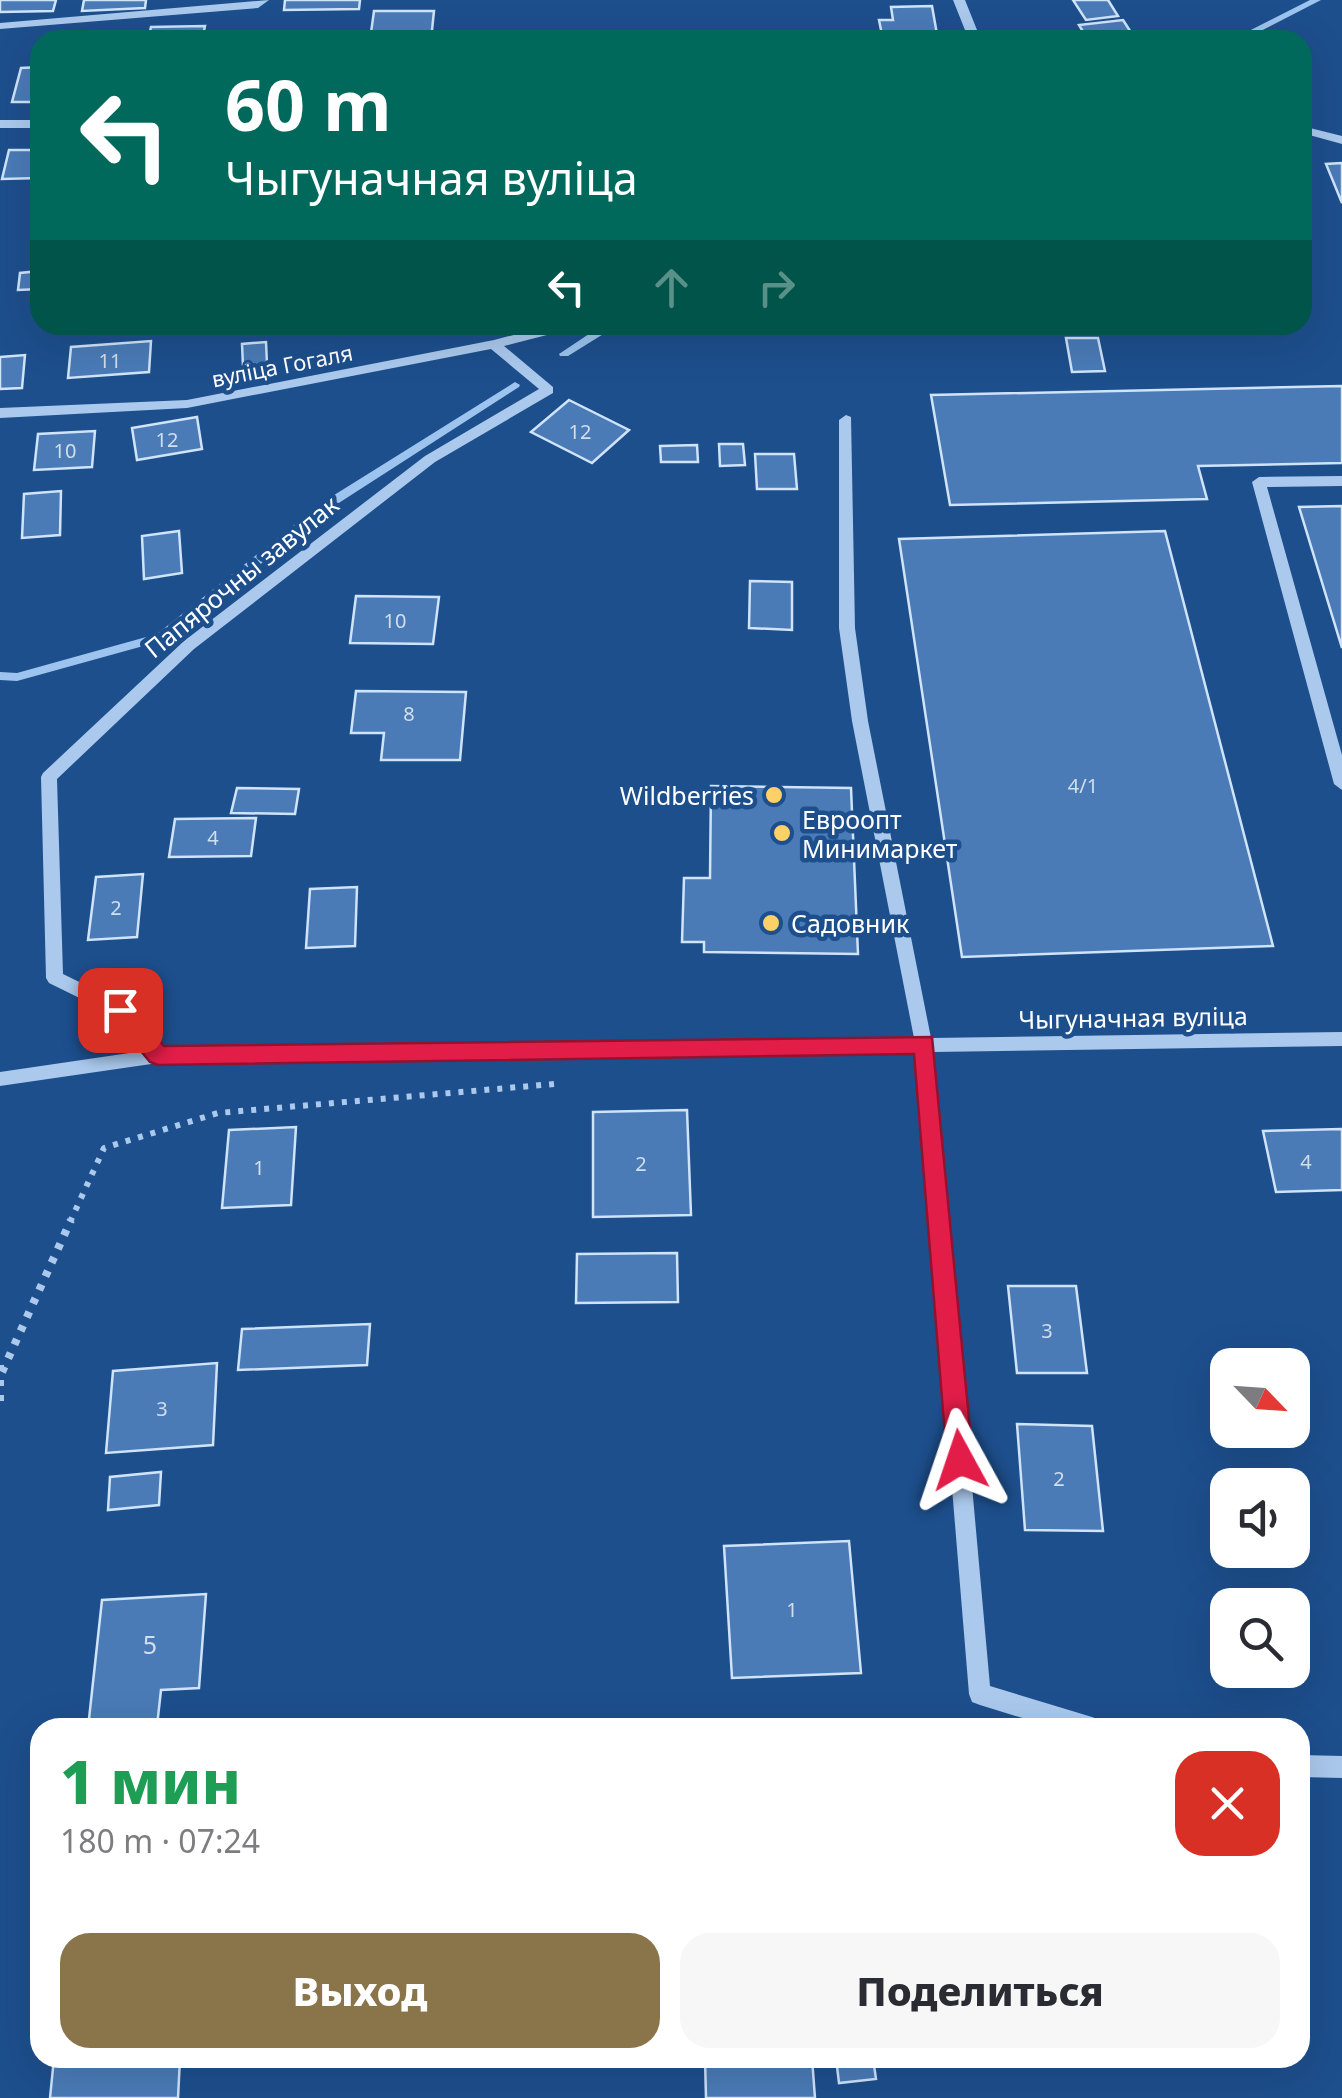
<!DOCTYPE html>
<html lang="ru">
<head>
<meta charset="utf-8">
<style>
	body { margin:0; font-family:"Noto Sans",sans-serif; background:#f7f7f7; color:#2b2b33; height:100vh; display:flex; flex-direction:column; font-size:38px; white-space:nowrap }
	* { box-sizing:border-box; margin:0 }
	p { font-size:32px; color:#7c7c81 }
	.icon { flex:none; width:55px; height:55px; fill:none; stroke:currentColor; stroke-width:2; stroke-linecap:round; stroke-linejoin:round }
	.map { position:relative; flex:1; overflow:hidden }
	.sheet { position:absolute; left:30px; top:1718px; width:1280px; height:350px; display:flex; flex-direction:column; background:#fff; border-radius:30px; box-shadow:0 10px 40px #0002 }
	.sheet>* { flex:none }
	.banner { position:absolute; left:30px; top:30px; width:1282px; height:305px; border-radius:30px; box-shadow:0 10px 40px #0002; background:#00695c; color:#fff; overflow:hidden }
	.needle { width:65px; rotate:115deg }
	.fabs { position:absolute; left:1210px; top:1348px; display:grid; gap:20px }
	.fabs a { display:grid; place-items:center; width:100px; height:100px; border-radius:20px; background:#fff; box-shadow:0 10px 40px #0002; font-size:50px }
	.pin { position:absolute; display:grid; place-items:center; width:85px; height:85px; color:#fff; margin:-42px; border-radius:20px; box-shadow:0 5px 15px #0006 }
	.me { position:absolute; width:110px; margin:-55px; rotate:355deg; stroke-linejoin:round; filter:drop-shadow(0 0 8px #0008) }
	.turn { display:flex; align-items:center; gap:35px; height:210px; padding:0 30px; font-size:45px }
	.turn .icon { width:130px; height:130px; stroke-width:2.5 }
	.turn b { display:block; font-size:70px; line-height:85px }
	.lanes { display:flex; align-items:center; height:95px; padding:0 30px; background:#0003; justify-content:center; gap:50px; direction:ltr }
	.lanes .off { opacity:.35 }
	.round { display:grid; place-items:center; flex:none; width:105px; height:105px; border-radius:30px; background:#f7f7f7 }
	.overview { display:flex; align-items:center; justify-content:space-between; height:170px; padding:0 30px }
	h1 { font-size:60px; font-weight:800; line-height:75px; color:#1e9e55 }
	.button { display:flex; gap:20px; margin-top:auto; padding:20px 30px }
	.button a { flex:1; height:115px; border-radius:30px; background:#8a754b; color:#fff; font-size:40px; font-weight:800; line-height:115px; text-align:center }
	.button a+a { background:#f7f7f7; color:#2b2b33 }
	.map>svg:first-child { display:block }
</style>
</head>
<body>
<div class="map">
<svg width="1342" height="2098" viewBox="0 0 1342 2098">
	<rect width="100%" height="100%" fill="#1d4f8d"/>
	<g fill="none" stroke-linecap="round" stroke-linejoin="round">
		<g fill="#9dc4ef" fill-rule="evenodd">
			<polygon points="1310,0 1321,0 1243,40 1231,40"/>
			<polygon points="609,325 629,325 628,327 605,333 568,356 560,356 559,354 598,328"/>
			<polygon points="515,382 520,385 519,387 331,508 165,640 17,681 0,680 0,672 17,673 157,634 323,502"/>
		</g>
	</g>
	<g fill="#4a7bb7" stroke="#cfe3f9" stroke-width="2.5">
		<polygon points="0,0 56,0 53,11 0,12"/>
		<polygon points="84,0 146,0 145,8 82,11"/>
		<polygon points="285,0 360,0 359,9 284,10"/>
		<polygon points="1073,0 1108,0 1118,16 1086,20"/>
		<polygon points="932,6 938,40 883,40 879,20 893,20 891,7"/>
		<polygon points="374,11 434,11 431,40 370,40"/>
		<polygon points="1123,20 1136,40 1088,40 1079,25"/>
		<polygon points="205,26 202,40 148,40 151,27"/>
		<polygon points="40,67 40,102 12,102 21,68"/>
		<polygon points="9,150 40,150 40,178 2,179"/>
		<polygon points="1342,163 1342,203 1326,164"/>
		<polygon points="40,271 40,289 18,290 20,273"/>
		<polygon points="1066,338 1098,338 1105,371 1072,372"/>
		<polygon points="151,341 149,372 68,378 71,347"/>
		<polygon points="266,342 267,364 243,366 242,344"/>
		<polygon points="25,355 22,388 0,389 0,357"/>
		<polygon points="1342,386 1342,463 1198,466 1207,499 950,505 931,395"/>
		<polygon points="569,400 629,430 592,463 531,432"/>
		<polygon points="197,417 202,449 137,460 132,428"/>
		<polygon points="95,431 92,467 34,470 38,434"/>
		<polygon points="719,444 743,444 745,465 720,466"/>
		<polygon points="697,445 698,462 661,462 660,446"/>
		<polygon points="755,454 794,454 797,489 757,489"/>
		<polygon points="61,491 60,535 22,538 24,494"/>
		<polygon points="1342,506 1342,648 1299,507"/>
		<polygon points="179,531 182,573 144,579 142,536"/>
		<polygon points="1165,531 1273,946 962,957 899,539"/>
		<polygon points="750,581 792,582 792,630 749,628"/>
		<polygon points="356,596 439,597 433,644 350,643"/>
		<polygon points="356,691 466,692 460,760 381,760 384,733 351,733"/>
		<polygon points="711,786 851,788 858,954 704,952 704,942 682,942 684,878 710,878"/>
		<polygon points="237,788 299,789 295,814 231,813"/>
		<polygon points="256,818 251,856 169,857 175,819"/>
		<polygon points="143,874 137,937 88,940 96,877"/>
		<polygon points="357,887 355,946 306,948 310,889"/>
		<polygon points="687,1110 691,1215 593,1217 593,1112"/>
		<polygon points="296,1127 291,1205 222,1208 229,1130"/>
		<polygon points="1342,1129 1342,1190 1276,1192 1263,1131"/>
		<polygon points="677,1253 678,1302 576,1303 577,1254"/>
		<polygon points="1008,1286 1076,1286 1087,1373 1017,1373"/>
		<polygon points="370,1324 367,1365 238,1370 242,1329"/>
		<polygon points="217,1363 213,1445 106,1453 113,1371"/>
		<polygon points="1017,1424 1092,1426 1103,1531 1025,1530"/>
		<polygon points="161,1472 159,1505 108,1510 110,1477"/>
		<polygon points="849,1541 861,1673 732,1678 724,1546"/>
		<polygon points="206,1594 199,1688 161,1690 157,1726 88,1728 102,1600"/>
		<polygon points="54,2058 180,2058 178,2098 50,2098"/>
		<polygon points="705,2058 812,2058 815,2098 706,2098"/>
		<polygon points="836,2058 873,2058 876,2079 839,2083"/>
	</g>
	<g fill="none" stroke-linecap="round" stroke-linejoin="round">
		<polyline stroke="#aac9ed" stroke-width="6" stroke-dasharray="5 8" stroke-linecap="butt" points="70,1222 104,1148 218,1113 554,1084"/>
		<g stroke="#aac9ed" stroke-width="8" stroke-dasharray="6 9" stroke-linecap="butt">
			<polyline points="0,1365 0,1405"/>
			<polyline points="2,1372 71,1220"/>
		</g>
		<g fill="#aac9ed" fill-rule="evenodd">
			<polygon points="269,0 258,8 0,29 0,23"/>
			<polygon points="953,0 965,0 981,40 969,40"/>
			<rect x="0" y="120" width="40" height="8"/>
			<polygon points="1302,126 1342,136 1342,144 1302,133"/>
			<polygon points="552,325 576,325 574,328 504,346 553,387 553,393 435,462 194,649 57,779 63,974 126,1005 162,1049 914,1038 852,721 839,628 839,420 846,415 851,417 855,628 868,721 931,1038 1342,1032 1342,1046 933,1052 990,1686 1092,1717 1100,1720 1103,1728 1055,1728 980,1705 972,1702 969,1694 916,1052 158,1063 0,1086 0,1072 143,1051 114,1015 49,983 46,978 41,777 43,773 184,641 425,456 539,389 491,349 187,408 0,418 0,408 187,400 494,340"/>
			<polygon points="1342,476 1342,486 1267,487 1342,755 1342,790 1334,784 1252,482 1259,477"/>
			<polygon points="1300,1755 1342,1756 1342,1778 1300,1777"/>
		</g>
	</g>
	<polygon fill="#e11d48" stroke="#92132f" stroke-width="2.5" points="120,1000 128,1003 164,1046 932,1037 973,1460 969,1469 960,1473 951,1469 947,1460 914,1054 158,1065 150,1062 112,1016 109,1010"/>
	<g fill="#fdd068" stroke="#1d4f8d" stroke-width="4">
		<circle cx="774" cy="795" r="10"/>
		<circle cx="782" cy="833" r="10"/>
		<circle cx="771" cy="923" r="10"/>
	</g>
	<g text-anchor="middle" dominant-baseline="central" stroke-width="9" stroke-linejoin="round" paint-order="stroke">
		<g font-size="20" fill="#d2deed">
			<text x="110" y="360">11</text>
			<text x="580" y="431">12</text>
			<text x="167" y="439">12</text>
			<text x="65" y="450">10</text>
			<text x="395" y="620">10</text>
			<text x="409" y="713">8</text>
			<text x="1083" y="785">4/1</text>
			<text x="213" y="837">4</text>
			<text x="116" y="907">2</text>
			<text x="1306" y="1161">4</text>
			<text x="641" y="1163">2</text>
			<text x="259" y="1167">1</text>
			<text x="1047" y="1330">3</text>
			<text x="162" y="1408">3</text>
			<text x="1059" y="1478">2</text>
			<text x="792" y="1609">1</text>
		</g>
		<g font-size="22" fill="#fff" stroke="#1d4f8d">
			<text transform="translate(282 365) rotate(-11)">вуліца Гогаля</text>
		</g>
		<g font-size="25" fill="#fff" stroke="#1d4f8d">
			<text transform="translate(241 576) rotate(-39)">Папярочны завулак</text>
			<text transform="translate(1133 1017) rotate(-1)">Чыгуначная вуліца</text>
		</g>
		<g font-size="25" fill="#fff" stroke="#1d4f8d" text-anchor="start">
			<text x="754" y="795" text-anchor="end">Wildberries</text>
			<text x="802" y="819">Евроопт<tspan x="802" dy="29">Минимаркет</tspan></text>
			<text x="791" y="923">Садовник</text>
		</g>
		<g font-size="25" fill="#d2deed">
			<text x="150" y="1644">5</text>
		</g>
	</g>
</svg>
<div class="fabs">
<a><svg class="needle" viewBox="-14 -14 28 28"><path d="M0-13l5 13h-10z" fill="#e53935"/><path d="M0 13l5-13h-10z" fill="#7c7c81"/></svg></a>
<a><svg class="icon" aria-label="sound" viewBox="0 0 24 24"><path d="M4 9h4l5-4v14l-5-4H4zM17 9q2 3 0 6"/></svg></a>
<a><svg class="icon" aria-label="search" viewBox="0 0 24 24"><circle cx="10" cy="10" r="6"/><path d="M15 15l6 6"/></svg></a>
</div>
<div class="pin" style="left:120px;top:1010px;background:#d93025"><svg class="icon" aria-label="arrive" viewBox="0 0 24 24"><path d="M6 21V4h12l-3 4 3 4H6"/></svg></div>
<svg class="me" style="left:960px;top:1460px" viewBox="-20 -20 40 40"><path d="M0-17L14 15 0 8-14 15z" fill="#e11d48" stroke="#fff" stroke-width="4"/></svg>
<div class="banner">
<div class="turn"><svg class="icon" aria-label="left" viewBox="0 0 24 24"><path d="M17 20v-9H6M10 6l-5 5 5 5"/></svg><div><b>60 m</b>Чыгуначная вуліца</div></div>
<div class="lanes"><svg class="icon" aria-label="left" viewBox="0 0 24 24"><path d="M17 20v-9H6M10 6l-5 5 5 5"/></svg><svg class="icon off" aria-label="ahead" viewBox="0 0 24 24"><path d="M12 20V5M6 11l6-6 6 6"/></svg><svg class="icon off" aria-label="right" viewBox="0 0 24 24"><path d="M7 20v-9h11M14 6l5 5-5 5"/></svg></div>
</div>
<section class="sheet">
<div class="overview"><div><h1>1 мин</h1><p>180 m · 07:24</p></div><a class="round" style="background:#d93025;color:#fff"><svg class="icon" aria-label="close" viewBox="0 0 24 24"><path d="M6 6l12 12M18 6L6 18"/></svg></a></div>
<div class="button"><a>Выход</a><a>Поделиться</a></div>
</section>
</div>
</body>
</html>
